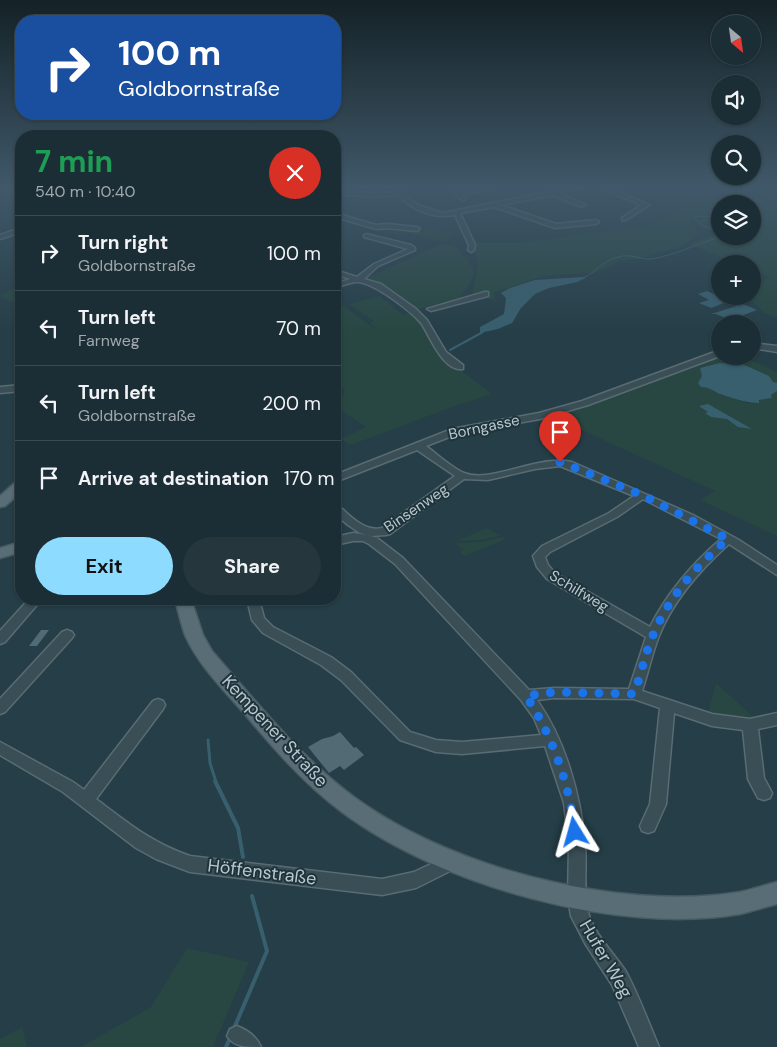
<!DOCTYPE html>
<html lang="en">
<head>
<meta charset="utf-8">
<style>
	body { margin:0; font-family:"DM Sans",sans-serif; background:#25363d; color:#f1f3f6; height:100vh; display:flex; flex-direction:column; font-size:19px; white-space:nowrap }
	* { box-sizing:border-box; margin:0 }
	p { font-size:16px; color:#a0a8ad }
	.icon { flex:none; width:28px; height:28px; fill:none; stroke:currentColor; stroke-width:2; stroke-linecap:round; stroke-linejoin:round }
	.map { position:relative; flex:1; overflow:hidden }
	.drawer { position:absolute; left:15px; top:130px; width:326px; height:475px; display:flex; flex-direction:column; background:#1c2e35; border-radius:20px; box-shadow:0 1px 4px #0004,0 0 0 1px #3a4a50 }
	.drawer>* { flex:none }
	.guide { position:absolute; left:15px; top:15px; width:326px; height:105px; border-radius:20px; box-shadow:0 1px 4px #0004,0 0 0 1px #3a4a50; background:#1a4fa0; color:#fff; overflow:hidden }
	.needle { width:32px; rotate:151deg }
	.buttons { position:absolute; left:711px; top:15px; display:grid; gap:10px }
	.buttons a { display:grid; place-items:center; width:50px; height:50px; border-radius:50%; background:#1c2e35; box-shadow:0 1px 4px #0004,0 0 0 1px #3a4a50; font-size:25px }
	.pin { position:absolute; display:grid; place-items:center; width:42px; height:42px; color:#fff; margin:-51px -21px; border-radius:50% 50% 50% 0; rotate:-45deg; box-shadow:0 0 5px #0007 }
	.pin .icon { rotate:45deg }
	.me { position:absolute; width:55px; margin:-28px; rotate:352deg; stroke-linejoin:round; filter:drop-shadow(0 0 4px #0008) }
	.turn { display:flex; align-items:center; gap:18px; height:105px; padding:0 20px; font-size:22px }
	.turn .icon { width:65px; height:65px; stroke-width:2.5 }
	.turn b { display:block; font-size:35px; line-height:42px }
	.round { display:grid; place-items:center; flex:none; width:52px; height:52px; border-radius:26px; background:#25363d }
	.overview { display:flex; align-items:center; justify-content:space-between; height:85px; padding:0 20px }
	h1 { font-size:30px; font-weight:700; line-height:38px; color:#1e9e55 }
	.cta { display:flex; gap:10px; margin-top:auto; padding:10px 20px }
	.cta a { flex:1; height:58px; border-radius:30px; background:#8ddbff; color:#111; font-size:20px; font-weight:700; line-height:58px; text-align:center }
	.cta a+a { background:#25363d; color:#f1f3f6 }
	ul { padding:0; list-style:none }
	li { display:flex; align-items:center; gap:15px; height:75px; padding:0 20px; border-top:1px solid #3a4a50 }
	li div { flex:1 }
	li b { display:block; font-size:19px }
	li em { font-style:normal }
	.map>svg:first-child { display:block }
</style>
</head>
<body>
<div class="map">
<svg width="777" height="1047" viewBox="0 0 777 1047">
	<rect width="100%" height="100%" fill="#253e47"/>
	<g fill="#284742">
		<polygon points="712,197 722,204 691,220 700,234 679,247 639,259 621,260 598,272 543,276 493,293 496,301 472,294 478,265 474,243 517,243 553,239 655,224 684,204"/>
		<polygon points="777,203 777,318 765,313 746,296 752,296 753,284 771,277 753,270 752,264 738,264 689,244 720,233 720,236 752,236 753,205 756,208 765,204"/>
		<polygon points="720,211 720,232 697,222"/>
		<polygon points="382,228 402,231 405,229 423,232 425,229 457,233 443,241 408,233 405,236 375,231"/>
		<polygon points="443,244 458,248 474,270 473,278 460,298 416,310 383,285 366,278"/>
		<polygon points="21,285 21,304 0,297 0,295"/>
		<polygon points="380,296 403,315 410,313 418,318 452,364 492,394 455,406 351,445 341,439 366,427 338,408 345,389 341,387 335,390 335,383 341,386 335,382 335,308 343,306 374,328 375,327 369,323 374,321 349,304"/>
		<polygon points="720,356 743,356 777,372 777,383 773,382 769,376 738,362 731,364 720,363 702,376 702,387 710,387 722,395 748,403 772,398 771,395 777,391 777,536 700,500 715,491 549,415 576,410"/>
		<polygon points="487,528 500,536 480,540 456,541"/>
		<polygon points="503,537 506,539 464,556 460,552 463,550 457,545 457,543 481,542"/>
		<polygon points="716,683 756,719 736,719 708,713"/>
		<polygon points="187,948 249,962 213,1047 81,1047 151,1007"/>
		<polygon points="22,1027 27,1047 0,1047 0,1039"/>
	</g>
	<g fill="#385f6e">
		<polygon points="583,277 586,278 577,282 549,288 535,294 521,308 512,323 498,329 480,333 480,327 504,314 506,298 501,293 510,288 535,280"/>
		<polygon points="707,291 729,301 711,308 699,303 709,300 698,294"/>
		<polygon points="743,304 757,310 730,320 716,314 711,314"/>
		<path d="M 738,362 L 769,376 L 773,382 L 777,383 L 777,391 L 771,395 L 772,398 L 759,400 L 759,403 C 747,403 735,399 723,395 C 715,393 711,387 701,387 L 698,383 L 702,376 L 700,368 L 720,363 L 731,364 Z"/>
		<polygon points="708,404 752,429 738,427 727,419 711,417 705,413 708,412 699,406"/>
	</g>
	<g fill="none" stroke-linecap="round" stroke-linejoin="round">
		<g stroke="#385f6e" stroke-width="1">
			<polyline points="752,203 777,197"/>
			<polyline points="748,204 757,199 751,194 753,189 773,186"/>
			<polyline points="720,211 710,211 711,216 694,217 700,224 720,233"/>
			<path d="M 583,278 C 597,272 602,261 618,257 C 630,253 641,260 652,259 C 675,255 700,243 722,236"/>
		</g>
		<polyline stroke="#385f6e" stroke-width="2" points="450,350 483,332"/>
		<polyline stroke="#385f6e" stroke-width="3" points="208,740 210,763 216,782"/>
		<g stroke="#385f6e" stroke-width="4">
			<polyline points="215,781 238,828 243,857"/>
			<polyline points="235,1026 267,951 252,896"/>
			<polyline points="226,1047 230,1038"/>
		</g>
	</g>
	<g fill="#516a74">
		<polygon points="41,630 49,630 37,646 29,646"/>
		<polygon points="340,732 354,748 356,747 364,755 344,770 340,766 329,773 308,747 322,739 333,736"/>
	</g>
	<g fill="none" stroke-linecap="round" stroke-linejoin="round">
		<defs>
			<g id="minor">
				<polygon points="2,186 21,188 21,192 3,187"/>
				<path d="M 392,186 L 398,186 L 406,196 L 418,205 L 443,213 L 577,186 L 590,186 L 559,193 L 584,204 L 585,205 L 582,207 L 552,195 L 501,205 L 556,224 L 596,220 L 599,222 L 596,224 L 555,228 L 494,207 L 460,213 L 475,245 L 474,250 L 471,252 L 468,250 L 469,245 L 455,215 C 434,219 413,211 398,195 L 374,197 L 335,194 L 335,190 L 374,193 L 396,192 Z"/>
				<polygon points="447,186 454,186 459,192 488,186 497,187 462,195 466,199 463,201"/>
				<polygon points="596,186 605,186 649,205 626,220 622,220 622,218 641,205"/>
				<polygon points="335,213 376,225 387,224 417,227 420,229 417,231 387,228 376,229 335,217"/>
				<polygon points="21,228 21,232 0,239 0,235"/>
				<path d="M 366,234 L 411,245 L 415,248 L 415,250 L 378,266 L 364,279 L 381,284 L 416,309 L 427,320 L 446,352 L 463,365 L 463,369 C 443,372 430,336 421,323 C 411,311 373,282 357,282 C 350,282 342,286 335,288 L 335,284 L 350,279 L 335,274 L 335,270 L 357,277 L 374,264 L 408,249 L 364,237 L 364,235 Z"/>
				<polygon points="21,238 21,242 18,241 18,239"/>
				<polygon points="485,292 488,292 488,296 431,311 427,309"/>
				<polygon points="752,343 777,346 777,352 752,348"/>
				<path d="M 720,350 L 720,356 L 588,405 L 540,419 L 457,434 L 426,446 C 437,454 452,468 464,473 C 491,484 538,454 572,462 L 693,515 L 739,540 L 777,565 L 777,575 L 729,544 C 700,570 674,599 659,636 C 652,654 648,673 642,691 L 712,714 L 750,719 L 777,713 L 777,725 L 758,729 L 764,778 L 772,793 L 770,798 L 764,800 L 758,798 L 748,779 L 743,730 L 712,726 L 674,713 L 666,804 L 654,831 L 648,833 L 642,831 L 640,826 L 650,804 L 660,708 L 634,699 L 554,698 L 537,700 C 565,739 581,796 585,844 C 587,866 583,890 588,912 C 594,934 613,952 625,970 C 637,991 649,1024 659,1047 L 639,1047 L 612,985 L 586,945 L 571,916 L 568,898 L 569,845 L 564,803 L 545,746 L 462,754 L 436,752 L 400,740 L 341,680 L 321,665 L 263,633 L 252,620 L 247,599 L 259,599 L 264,618 L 273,627 L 331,657 L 351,672 L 410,732 L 436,740 L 462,742 L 541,735 L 534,718 L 521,700 L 395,564 L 369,544 L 363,541 L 353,541 L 335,545 L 335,537 L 353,533 L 368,535 L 377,538 L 403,558 L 529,690 L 554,688 L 629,689 L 646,637 L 547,579 L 537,567 L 533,556 L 542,546 L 609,513 L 634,496 L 560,466 L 535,469 L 488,480 L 464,479 L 390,534 L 386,535 L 371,536 L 360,533 L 348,525 L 335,514 L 335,505 L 339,506 C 351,517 365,532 382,528 L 455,476 L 417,450 L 335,482 L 335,475 L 452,429 L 539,413 L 582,401 ZM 643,499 L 721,539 C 692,564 667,593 650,627 L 555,573 L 548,565 L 545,557 L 550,552 L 617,517 Z"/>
				<polygon points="21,385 21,391 0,393 0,387"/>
				<polygon points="29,599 42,599 5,642 0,644 0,631"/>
				<polygon points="67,630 72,632 74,635 72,638 5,712 0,714 0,699 62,632"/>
				<path d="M 158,699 L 163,701 L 165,705 L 163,709 L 96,799 C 128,823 152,843 190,856 L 382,879 L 414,872 L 452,854 L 458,857 L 460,862 L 458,867 L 416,888 L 382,895 L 190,872 L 156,859 L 136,848 L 63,792 L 0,755 L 0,742 L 73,782 L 84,790 L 153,701 Z"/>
				<path d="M 237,1026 C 247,1030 257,1037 261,1047 C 246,1047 234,1047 227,1036 L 230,1029 Z"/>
			</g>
			<g id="major">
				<polygon points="21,481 21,492 5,506 0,507 0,496 16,482"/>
				<polygon points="21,542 21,552 0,558 0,548"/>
				<path d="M 175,599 L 191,599 L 203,635 L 212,651 C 255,700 295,751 346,791 C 443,867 618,912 740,892 C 753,889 765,885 777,882 L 777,904 C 765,907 753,911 740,914 C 618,935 441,886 342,812 C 307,786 277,753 249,719 C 227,693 199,667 185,635 C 181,624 178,610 175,599 Z"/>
			</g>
		</defs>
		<use href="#minor" stroke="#596b73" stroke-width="3"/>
		<use href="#major" stroke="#475a62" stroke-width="3"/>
		<use href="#minor" fill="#3a4e56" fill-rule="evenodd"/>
		<use href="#major" fill="#586d76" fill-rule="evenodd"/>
	</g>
	<linearGradient id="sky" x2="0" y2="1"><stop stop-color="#142227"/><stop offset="0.56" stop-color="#405869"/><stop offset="1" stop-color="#405869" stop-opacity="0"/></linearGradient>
	<rect width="777" height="333" fill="url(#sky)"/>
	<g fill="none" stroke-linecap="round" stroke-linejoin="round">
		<path stroke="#1a73e8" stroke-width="9" stroke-dasharray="0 16.2" d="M 560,462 L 642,495 L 728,539 C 697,565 669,597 653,635 C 645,654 641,675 634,694 L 554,692 L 526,696 C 553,736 569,784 575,832"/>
	</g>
	<g text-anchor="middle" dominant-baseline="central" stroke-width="4" stroke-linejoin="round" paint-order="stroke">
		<g font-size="15" fill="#b8c8cf" stroke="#1f333b">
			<text transform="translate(484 427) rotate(-12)">Borngasse</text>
			<text transform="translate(416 508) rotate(-34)">Binsenweg</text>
			<text transform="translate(579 591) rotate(31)">Schilfweg</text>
		</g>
		<g font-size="18" fill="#b8c8cf" stroke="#1f333b">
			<text transform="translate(275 731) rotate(47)">Kempener Straße</text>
			<text transform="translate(262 872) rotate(7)">Höffenstraße</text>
			<text transform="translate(606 959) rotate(60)">Hufer Weg</text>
		</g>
	</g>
</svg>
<div class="buttons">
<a><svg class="needle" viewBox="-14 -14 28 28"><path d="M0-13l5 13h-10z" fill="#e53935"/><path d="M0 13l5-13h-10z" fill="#a0a8ad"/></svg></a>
<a><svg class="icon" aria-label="sound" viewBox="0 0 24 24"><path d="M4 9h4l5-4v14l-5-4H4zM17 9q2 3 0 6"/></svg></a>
<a><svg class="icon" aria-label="search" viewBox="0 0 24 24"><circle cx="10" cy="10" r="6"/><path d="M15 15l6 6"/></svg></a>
<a><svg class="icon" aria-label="layers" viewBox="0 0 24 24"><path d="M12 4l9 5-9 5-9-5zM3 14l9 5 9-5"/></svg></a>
<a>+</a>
<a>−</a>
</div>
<div class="pin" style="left:560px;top:462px;background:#d93025"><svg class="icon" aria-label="arrive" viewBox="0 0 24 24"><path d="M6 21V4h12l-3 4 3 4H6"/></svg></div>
<svg class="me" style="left:575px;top:832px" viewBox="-20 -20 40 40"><path d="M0-17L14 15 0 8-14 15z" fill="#1a73e8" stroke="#fff" stroke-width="4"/></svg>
<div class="guide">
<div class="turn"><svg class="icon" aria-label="right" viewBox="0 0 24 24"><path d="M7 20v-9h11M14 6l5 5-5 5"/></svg><div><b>100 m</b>Goldbornstraße</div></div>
</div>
<section class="drawer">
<div class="overview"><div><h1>7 min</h1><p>540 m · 10:40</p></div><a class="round" style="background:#d93025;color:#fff"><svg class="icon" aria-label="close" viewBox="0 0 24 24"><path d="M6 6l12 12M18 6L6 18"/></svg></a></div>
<ul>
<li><svg class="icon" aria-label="right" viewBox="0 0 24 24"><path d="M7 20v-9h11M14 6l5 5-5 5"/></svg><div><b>Turn right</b><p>Goldbornstraße</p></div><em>100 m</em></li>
<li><svg class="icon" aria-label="left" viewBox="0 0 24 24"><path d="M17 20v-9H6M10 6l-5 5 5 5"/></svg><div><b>Turn left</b><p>Farnweg</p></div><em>70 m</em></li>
<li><svg class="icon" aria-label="left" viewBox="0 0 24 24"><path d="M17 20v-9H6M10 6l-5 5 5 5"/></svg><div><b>Turn left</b><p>Goldbornstraße</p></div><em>200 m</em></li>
<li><svg class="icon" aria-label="arrive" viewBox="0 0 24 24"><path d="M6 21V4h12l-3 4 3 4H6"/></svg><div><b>Arrive at destination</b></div><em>170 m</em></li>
</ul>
<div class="cta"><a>Exit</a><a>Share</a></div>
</section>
</div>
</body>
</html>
